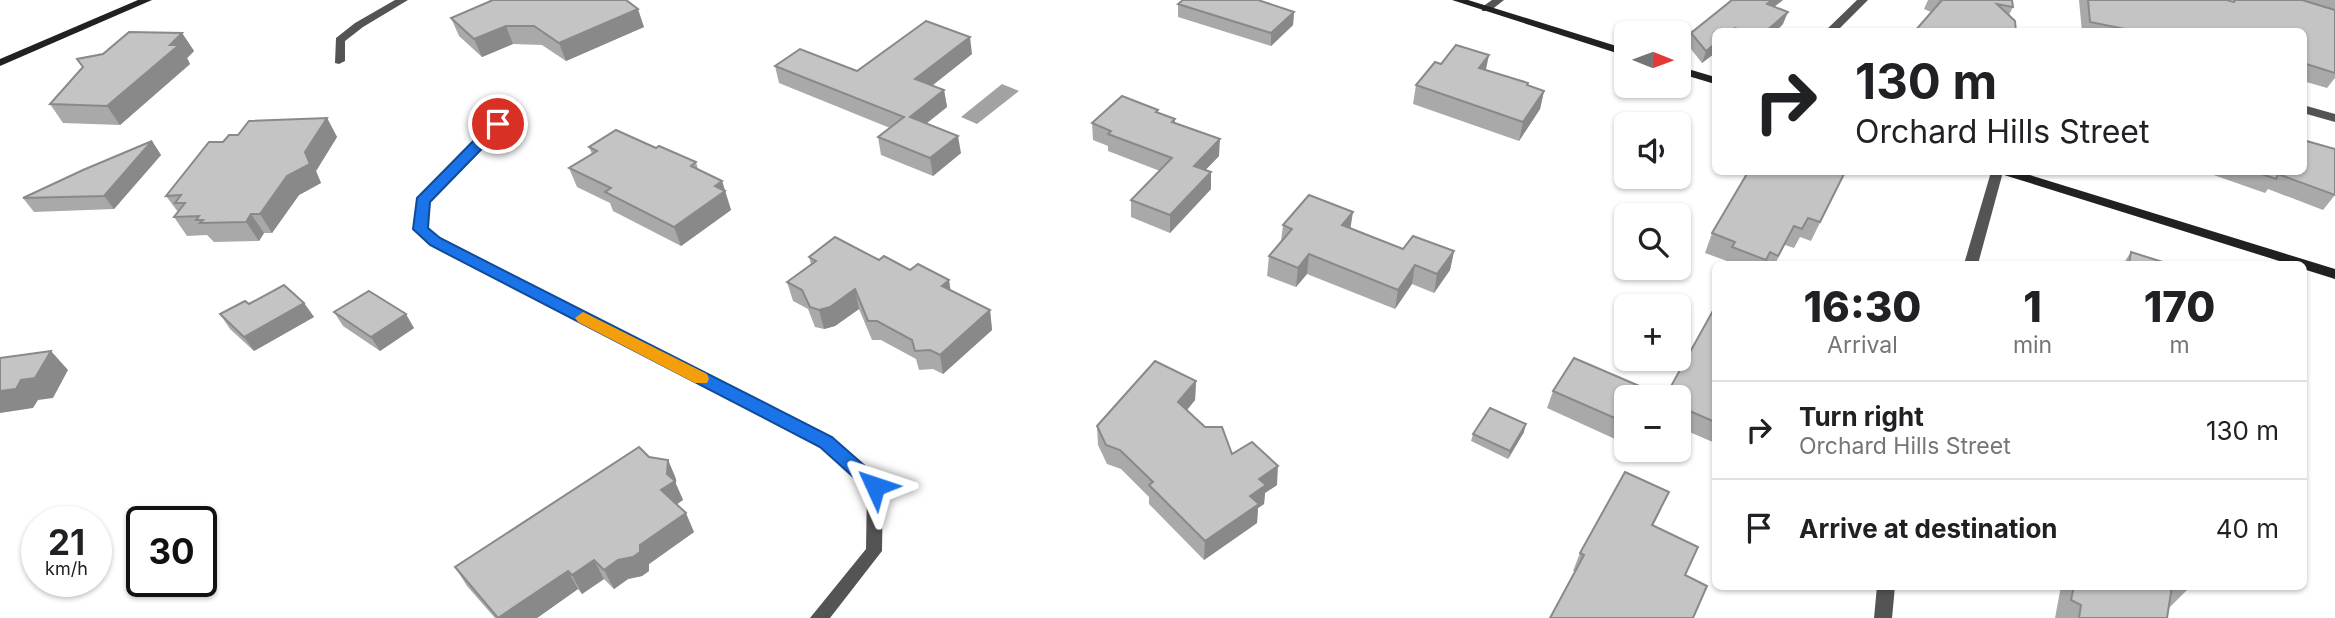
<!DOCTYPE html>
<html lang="en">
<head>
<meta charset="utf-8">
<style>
	body { margin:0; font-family:Inter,sans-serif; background:#f2f2f2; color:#202124; height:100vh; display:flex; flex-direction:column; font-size:26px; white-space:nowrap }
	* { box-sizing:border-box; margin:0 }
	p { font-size:23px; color:#757577 }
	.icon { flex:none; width:38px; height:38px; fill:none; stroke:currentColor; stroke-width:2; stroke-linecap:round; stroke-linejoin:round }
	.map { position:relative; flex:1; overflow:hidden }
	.side { position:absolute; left:1712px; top:261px; width:595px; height:329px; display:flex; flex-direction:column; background:#fff; border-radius:10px; box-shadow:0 2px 5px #0004 }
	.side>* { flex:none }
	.guide { position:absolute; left:1712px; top:28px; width:595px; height:147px; border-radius:10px; box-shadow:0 2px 5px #0004; background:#fff; color:#202124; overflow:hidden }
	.needle { width:46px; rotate:91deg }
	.buttons { position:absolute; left:1614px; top:21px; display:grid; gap:14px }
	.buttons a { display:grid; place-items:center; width:77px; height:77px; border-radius:10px; background:#fff; box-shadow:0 2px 5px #0004; font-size:35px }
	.speed { position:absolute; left:21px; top:506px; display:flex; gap:14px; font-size:35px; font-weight:700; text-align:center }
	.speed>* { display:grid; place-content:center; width:91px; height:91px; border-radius:50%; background:#fff; box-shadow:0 2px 5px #0004; line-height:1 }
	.speed small { font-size:18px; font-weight:400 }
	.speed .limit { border:4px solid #111; border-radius:10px; background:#fff; color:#111 }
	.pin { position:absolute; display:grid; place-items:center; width:60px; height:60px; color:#fff; margin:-30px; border:4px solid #fff; border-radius:50%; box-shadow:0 2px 7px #0007 }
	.me { position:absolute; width:77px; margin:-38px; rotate:312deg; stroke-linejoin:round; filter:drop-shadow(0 0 5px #0008) }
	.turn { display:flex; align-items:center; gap:24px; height:147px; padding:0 28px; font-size:32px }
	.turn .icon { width:91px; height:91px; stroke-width:2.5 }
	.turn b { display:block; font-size:49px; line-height:60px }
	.eta { display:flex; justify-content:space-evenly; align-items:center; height:119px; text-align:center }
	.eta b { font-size:42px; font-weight:800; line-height:49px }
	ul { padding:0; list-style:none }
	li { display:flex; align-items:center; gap:21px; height:98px; padding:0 28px; border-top:2px solid #e0e0e0 }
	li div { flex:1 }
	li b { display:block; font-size:26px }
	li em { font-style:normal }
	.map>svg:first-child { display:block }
</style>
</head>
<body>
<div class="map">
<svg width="2335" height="618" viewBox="0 0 2335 618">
	<rect width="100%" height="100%" fill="#fff"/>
	<polygon fill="#a2a2a2" points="1002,84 1019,91 977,124 961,117"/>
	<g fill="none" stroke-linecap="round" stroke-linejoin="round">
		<g fill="#545454" fill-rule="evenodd">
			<polygon points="395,0 408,0 363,27 345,41 345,61 339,64 335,63 336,38 355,23"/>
			<polygon points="2303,105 2335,114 2335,122 2303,113"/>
		</g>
		<g fill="#545454" fill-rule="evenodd">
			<polygon points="1492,0 1504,0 1490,11 1482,11 1482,7"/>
			<polygon points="1857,0 1868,0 1836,32 1824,32"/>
			<polygon points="498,120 502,121 502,127 429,202 428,228 440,238 831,438 881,482 883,486 882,551 830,618 810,618 866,549 867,488 821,446 430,244 414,229 418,198 494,121"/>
			<polygon points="1991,172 2003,172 1978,264 1964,264"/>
			<polygon points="1877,586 1895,586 1892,618 1874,618"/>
		</g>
		<g fill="#212121" fill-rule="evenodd">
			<polygon points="138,0 152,0 0,66 0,59"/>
			<polygon points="1452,0 1468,0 1626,49 1626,56"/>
			<polygon points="1678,66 1715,77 1715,84 1678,73"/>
			<polygon points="2002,172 2020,172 2335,269 2335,279 2303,269 2303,264 2289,264 2004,175"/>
		</g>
	</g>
	<g fill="#a9a9a9">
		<polygon points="489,0 626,0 644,27 566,61 542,45 513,44 482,57 459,36 451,18 490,1"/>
		<polygon points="1783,0 1774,7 1783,24 1775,32 1715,32 1715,53 1702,63 1687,44 1691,33"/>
		<polygon points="1928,0 2012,0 2013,7 2009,15 1931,12 1924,9"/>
		<polygon points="2079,0 2227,0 2232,2 2233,0 2335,0 2335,78 2327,88 2303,81 2303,32 2082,32"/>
		<polygon points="1178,4 1294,12 1293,25 1271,46 1178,17"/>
		<polygon points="182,33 194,51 187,58 190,64 120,125 63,123 50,104 103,54"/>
		<polygon points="972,54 932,85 944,90 947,107 927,123 961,153 933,176 881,155 878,137 890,128 779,83 775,66 857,71"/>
		<polygon points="1441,64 1486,70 1544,91 1540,109 1519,141 1413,104 1416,85"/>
		<polygon points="1158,113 1175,119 1175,123 1219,156 1205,170 1211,172 1211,189 1170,233 1131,217 1131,200 1160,171 1108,151 1108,146 1093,140 1092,123"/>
		<polygon points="327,118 337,137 316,171 321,183 299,195 272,233 264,233 259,241 214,242 207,235 187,236 174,217 178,212 166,196 223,142 238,135"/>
		<polygon points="152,141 161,155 114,209 34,212 23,198"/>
		<polygon points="589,147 656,148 696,162 698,169 722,181 731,210 681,246 613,211 610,203 577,187 569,168 592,154"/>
		<polygon points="1845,172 1811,241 1800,237 1794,248 1785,245 1775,264 1725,264 1727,261 1705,253 1712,233"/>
		<polygon points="2205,172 2303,172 2335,195 2323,210 2268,189 2265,193"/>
		<polygon points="1283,225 1350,228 1403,249 1454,251 1450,270 1434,293 1412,284 1395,309 1307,274 1296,287 1267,276 1269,256 1281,241"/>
		<polygon points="2131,252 2169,264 2123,264"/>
		<polygon points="809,257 879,260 951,291 990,310 992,330 943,374 933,369 919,370 916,359 881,340 872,340 859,309 835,326 824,329 815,327 808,309 793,301 787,282 811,264"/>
		<polygon points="304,303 314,317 254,351 230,329 220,314 249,304"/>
		<polygon points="1715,307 1715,443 1678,427 1678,397"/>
		<polygon points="334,312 414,328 380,351 343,326"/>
		<polygon points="1196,381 1195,400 1187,410 1232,454 1277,485 1265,493 1264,504 1258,508 1257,523 1204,560 1149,504 1149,497 1121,469 1107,464 1098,445 1097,426"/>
		<polygon points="1553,391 1626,397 1626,444 1547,408"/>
		<polygon points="1524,432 1508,459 1471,441 1473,434"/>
		<polygon points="1639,450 1654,450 1651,456"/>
		<polygon points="649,457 668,460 676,479 676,484 683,500 676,505 694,532 649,564 649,571 642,576 628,579 614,589 604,579 582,594 578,589 537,618 495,618 467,586 455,567"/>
		<polygon points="1661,510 1653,526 1575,571 1573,571 1580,553"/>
		<polygon points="2061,586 2188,586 2188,589 2169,608 2167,618 2055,618"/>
	</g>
	<g fill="#898989">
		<polygon points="1772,0 1783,0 1762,16 1767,4"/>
		<polygon points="638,9 644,27 566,61 559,43"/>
		<polygon points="1294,12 1293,25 1271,46 1271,33"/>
		<polygon points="1788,12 1783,24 1775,32 1765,32"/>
		<polygon points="506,26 513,44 482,57 474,39"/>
		<polygon points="182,33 194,51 187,58 190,64 120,125 107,106"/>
		<polygon points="970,37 972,54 918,97 915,79"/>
		<polygon points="1715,44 1715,53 1702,63 1706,51"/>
		<polygon points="1489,55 1485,74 1479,68"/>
		<polygon points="944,90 947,107 913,134 910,117"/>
		<polygon points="1544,91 1540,109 1519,141 1523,122"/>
		<polygon points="327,118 337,137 316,171 321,183 299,195 272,233 260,214 305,152"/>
		<polygon points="958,136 961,153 933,176 930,158"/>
		<polygon points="1220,139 1219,156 1193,183 1194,166"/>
		<polygon points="152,141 161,155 114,209 104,196"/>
		<polygon points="1211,172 1211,189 1170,233 1170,215"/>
		<polygon points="722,181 731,210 681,246 674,227 715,186"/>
		<polygon points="1353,212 1350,231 1342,225"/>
		<polygon points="251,214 264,233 259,241 246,222"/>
		<polygon points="1454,251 1450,270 1434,293 1437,274"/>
		<polygon points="1309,254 1307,274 1296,287 1298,268"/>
		<polygon points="1415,265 1412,284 1395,309 1398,290"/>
		<polygon points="949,280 952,299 942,286"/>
		<polygon points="855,289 859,309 835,326 824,329 819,310"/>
		<polygon points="304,303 314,317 254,351 244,337"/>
		<polygon points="990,310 992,330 943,374 940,355"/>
		<polygon points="406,314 414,328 380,351 371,337"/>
		<polygon points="51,351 68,370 53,398 38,400 33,408 0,413 0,391 21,380"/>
		<polygon points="1196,381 1195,400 1178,421 1178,402"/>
		<polygon points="1526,424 1524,432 1508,459 1510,451"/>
		<polygon points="668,460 676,479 676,484 683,500 669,509 661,490 667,474"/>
		<polygon points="1278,466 1277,485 1265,493 1264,504 1258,508 1257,523 1204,560 1205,541 1250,496 1259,479"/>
		<polygon points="686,513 694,532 649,564 649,571 642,576 628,579 614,589 604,570"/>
		<polygon points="594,560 604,579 582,594 572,575"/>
		<polygon points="568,571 578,589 537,618 499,618"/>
	</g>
	<g fill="#c4c4c4" stroke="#898989" stroke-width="2">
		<polygon points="493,0 626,0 638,9 559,43 534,26 506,26 474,39 451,18"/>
		<polygon points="1183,0 1258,0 1294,12 1271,33 1178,4"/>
		<polygon points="1732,0 1772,0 1767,4 1788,12 1765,32 1743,32 1735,28 1732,32 1715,32 1715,44 1706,51 1691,33"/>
		<polygon points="1942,0 2012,0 2013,7 1997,4 2015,21 2016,32 1914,32"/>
		<polygon points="2088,0 2227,0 2234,2 2235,0 2302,0 2335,10 2335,73 2303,63 2303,32 2129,32 2130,30 2090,22"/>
		<polygon points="926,21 970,37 915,79 944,90 910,117 958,136 930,158 878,137 904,117 775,66 800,49 857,71"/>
		<polygon points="129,32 182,33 170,45 179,45 107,106 50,104 83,67 77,59 103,54"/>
		<polygon points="1456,45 1489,55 1479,68 1528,83 1527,85 1544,91 1523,122 1416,85 1435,62 1441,64"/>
		<polygon points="1122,96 1158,110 1156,112 1175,119 1172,122 1220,139 1194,166 1211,172 1170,215 1131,200 1172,158 1108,134 1111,131 1092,123"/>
		<polygon points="327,118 305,152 310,164 287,176 260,214 251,214 246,222 200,223 203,220 196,220 199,216 174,217 185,203 175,203 181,195 166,196 209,142 223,142 229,135 238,135 249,121"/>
		<polygon points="616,130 656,148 659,146 696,162 691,166 722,181 715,186 725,191 674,227 605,192 611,188 569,168 597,151 589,147"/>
		<polygon points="2303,140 2335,149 2335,195 2278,174 2276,179 2256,172 2303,172"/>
		<polygon points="152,141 104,196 23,198 83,170"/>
		<polygon points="1748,172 1845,172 1820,222 1808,218 1802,229 1794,226 1778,256 1770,252 1766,260 1732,247 1735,242 1712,233"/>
		<polygon points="1309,195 1353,212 1342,225 1403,249 1413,236 1454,251 1437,274 1415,265 1398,290 1309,254 1298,268 1269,256 1292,229 1283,225"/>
		<polygon points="835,237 879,260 884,256 910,270 918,264 949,280 942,286 990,310 940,355 930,350 915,351 912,340 877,321 868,321 855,289 830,307 819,310 810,307 802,290 787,282 816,261 809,257"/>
		<polygon points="2131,252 2169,264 2129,264"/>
		<polygon points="284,285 304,303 244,337 220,314 245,301 249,304"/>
		<polygon points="369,291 406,314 371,337 334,312"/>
		<polygon points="1715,307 1715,422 1678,406 1678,397 1665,397"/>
		<polygon points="51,351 35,378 21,380 16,389 0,391 0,358"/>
		<polygon points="1574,358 1665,397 1626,397 1626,423 1553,391"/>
		<polygon points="1155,361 1196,381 1178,402 1205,427 1222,427 1232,454 1252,442 1278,466 1259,479 1266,485 1250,496 1259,504 1205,541 1149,485 1153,482 1120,450 1106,445 1097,426"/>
		<polygon points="1490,408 1526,424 1510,451 1473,434"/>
		<polygon points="639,447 649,457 668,460 667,474 675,481 661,490 686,513 640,545 640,552 633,557 618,560 604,570 594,560 572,575 568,571 498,618 455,567"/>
		<polygon points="1625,472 1669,492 1652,525 1698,547 1685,575 1707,586 1693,618 1550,618 1584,555 1580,553"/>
		<polygon points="2074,586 2172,586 2167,618 2079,618 2081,605 2071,600"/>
	</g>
	<polygon fill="#1a73e8" stroke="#114b97" stroke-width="2" points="498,120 503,121 503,127 430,202 428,228 440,238 832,437 882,481 884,486 882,491 875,493 869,491 820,447 430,245 413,229 417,198 493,121"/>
	<polygon fill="#f59e0b" points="583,312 707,374 709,379 707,383 695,383 578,322 575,318"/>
</svg>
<div class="buttons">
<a><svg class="needle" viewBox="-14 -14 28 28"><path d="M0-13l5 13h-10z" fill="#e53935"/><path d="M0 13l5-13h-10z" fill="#757577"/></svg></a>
<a><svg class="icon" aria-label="sound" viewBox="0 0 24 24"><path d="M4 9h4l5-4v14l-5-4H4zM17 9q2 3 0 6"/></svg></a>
<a><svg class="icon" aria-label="search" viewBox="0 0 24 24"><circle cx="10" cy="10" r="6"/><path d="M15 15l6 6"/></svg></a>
<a>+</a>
<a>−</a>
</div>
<div class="speed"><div>21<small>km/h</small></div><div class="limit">30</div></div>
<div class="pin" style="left:498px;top:124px;background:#d93025"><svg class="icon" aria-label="arrive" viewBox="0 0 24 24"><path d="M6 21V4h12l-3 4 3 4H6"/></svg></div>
<svg class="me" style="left:875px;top:486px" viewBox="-20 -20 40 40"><path d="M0-17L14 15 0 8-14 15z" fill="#1a73e8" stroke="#fff" stroke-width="4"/></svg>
<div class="guide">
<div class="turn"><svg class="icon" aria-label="right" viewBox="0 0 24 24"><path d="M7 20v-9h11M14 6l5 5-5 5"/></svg><div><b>130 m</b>Orchard Hills Street</div></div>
</div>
<section class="side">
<div class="eta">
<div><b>16:30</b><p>Arrival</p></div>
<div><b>1</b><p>min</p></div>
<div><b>170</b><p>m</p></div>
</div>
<ul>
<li><svg class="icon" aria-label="right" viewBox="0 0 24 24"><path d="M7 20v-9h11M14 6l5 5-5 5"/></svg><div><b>Turn right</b><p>Orchard Hills Street</p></div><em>130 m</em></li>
<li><svg class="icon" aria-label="arrive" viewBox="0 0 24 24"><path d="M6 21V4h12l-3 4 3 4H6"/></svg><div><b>Arrive at destination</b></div><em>40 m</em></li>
</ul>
</section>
</div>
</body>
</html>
